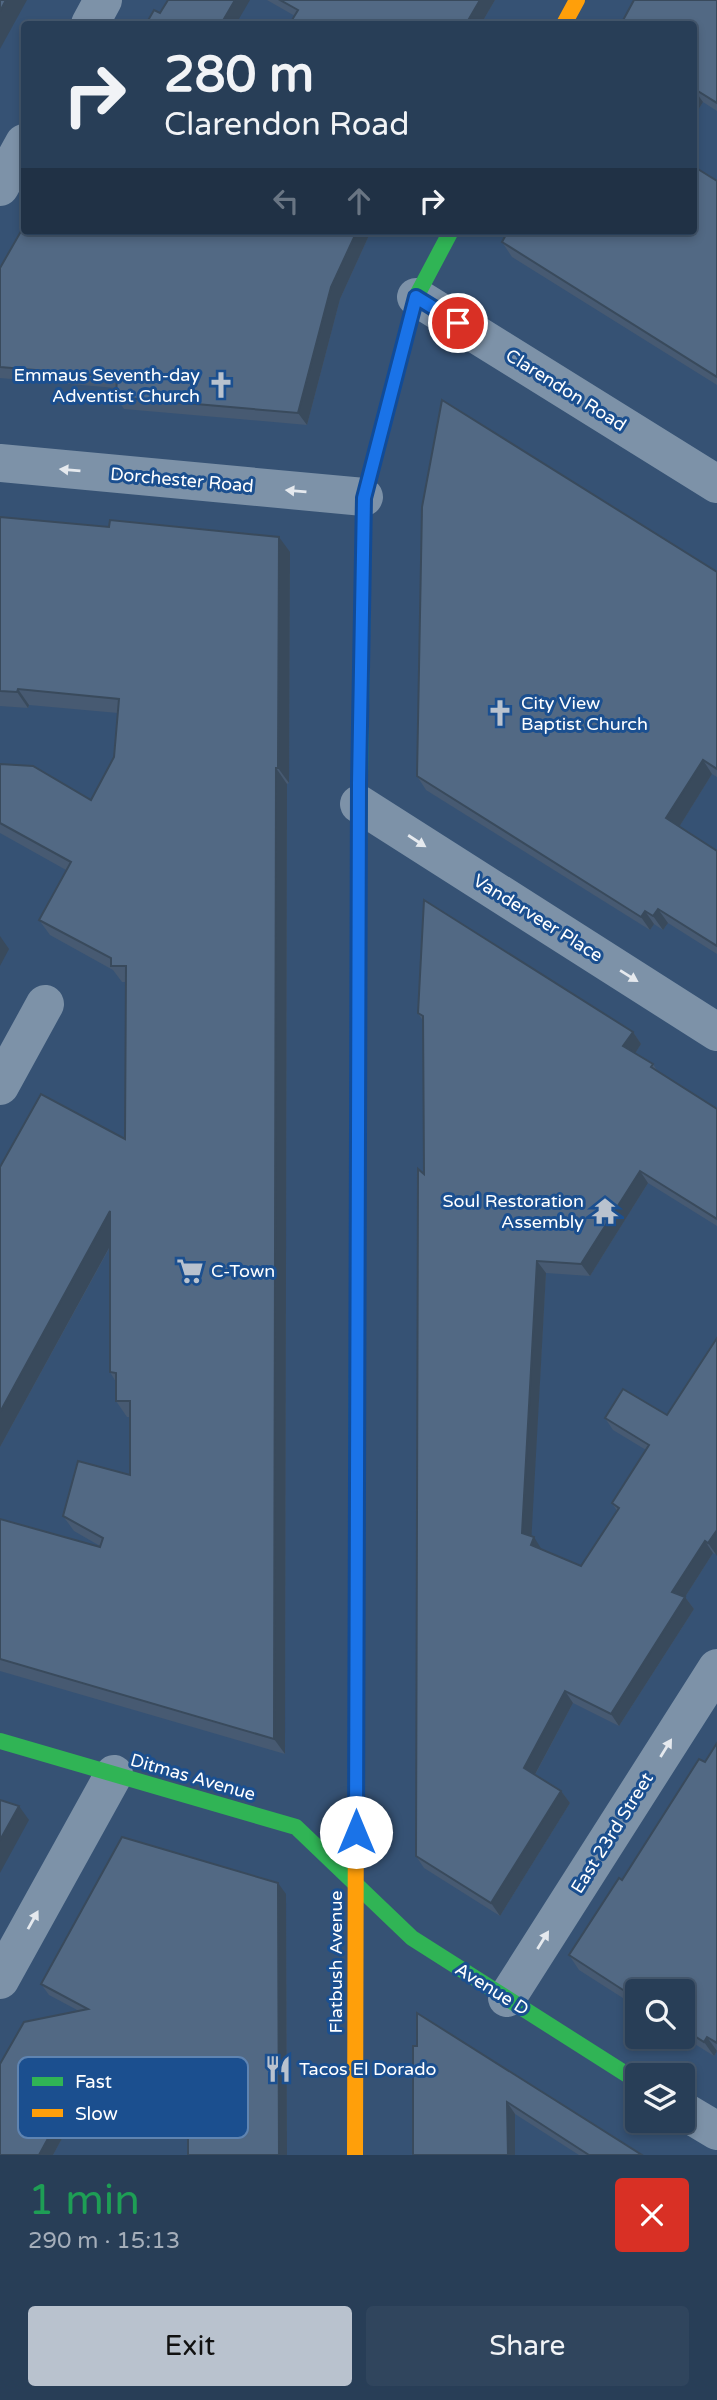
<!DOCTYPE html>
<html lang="en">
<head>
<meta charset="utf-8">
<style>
	body { margin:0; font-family:"Varela Round",sans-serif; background:#30455d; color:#f1f3f6; height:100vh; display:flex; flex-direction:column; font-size:26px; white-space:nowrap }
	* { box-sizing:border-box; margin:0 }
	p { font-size:23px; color:#a5aeba }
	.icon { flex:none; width:38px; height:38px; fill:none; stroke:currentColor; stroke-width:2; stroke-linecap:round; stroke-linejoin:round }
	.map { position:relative; height:2155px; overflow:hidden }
	.panel { display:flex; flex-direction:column; background:#283e57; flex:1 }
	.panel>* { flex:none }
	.guide { position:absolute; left:21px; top:21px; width:676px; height:214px; border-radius:7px; box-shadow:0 4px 10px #0003,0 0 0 2px #44576d; background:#283e57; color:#f1f3f6; overflow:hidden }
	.buttons { position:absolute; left:625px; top:1979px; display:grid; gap:14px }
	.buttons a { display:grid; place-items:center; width:70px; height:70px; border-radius:7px; background:#283e57; box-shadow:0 4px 10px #0003,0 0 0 2px #44576d; font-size:35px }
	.pin { position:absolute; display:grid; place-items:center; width:60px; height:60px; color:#fff; margin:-30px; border:4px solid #fff; border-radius:50%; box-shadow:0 2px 7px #0007 }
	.me { position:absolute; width:77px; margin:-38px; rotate:0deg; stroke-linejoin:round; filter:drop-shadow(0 0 5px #0008) }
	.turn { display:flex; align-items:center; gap:24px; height:147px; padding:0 28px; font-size:32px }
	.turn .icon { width:91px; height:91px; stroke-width:2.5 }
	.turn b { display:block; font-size:49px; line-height:60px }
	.lanes { display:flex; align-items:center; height:66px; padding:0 28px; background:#0003; justify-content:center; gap:35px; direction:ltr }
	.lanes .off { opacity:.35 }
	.round { display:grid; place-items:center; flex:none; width:74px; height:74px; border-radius:7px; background:#30455d }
	.headline { display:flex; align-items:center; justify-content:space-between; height:119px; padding:0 28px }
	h1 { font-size:42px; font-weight:600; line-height:52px; color:#1e9e55 }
	.cta { display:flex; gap:14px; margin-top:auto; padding:14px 28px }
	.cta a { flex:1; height:80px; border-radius:7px; background:#b9c2ce; color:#111; font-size:28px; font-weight:600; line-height:80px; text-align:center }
	.cta a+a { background:#30455d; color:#f1f3f6 }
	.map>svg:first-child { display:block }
</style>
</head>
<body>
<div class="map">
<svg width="717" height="2155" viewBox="0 0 717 2155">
	<rect width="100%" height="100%" fill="#365274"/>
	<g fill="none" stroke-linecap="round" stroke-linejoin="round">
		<g stroke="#7d92a8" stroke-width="38">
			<polyline points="90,24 103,0"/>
			<polyline points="0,187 24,143"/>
			<polyline points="416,297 717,484"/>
			<polyline points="0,463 364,497"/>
			<polyline points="359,804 717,1032"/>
			<polyline points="0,1086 45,1004"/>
			<polyline points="0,1980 114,1774"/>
			<polyline points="507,1998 717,1668"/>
			<polyline points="682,2110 717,2131"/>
		</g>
		<g stroke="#30b455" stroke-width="16">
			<polyline points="359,847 364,497 416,297 451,231"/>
			<polyline points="0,1741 296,1827 412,1938 637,2081"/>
			<polyline points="356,1762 357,1332"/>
		</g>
		<g stroke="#ff9f0a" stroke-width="16">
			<polyline points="564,24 577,0"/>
			<polyline points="357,1332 359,847"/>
			<polyline points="355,2155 356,1762"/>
		</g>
	</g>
	<g fill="#475a72">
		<polygon points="267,0 495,0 481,24 295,24 292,20 295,16"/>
		<polygon points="717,0 717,111 703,102 693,118 693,24"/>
		<polygon points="717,181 717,385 512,257 502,242"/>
		<polygon points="24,231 371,231 340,299 307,425 124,409 116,397 116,388 0,378 0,268"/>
		<polygon points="0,517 290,552 289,783 287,784 285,1754 0,1671 0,1519 100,1547 100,1546 74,1531 63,1516 130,1475 130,1417 127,1417 116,1401 116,1382 110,1372 110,1247 0,1447 0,1167 125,1139 126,982 122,982 113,970 50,935 39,920 66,870 0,833 0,764 91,800 114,757 118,713 29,705 28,708 0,706"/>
		<polygon points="717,572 717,777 712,774 679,827 717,851 717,954 668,923 663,930 654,924 650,930 426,790 417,776"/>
		<polygon points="418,1013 633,1032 641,1044 635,1053 653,1064 658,1072 717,1109 717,1226 648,1183 590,1276 546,1273 531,1536 542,1550 581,1566 617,1511 612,1503 646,1450 613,1430 605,1418 623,1389 717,1555 713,1553 685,1597 694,1609 619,1726 573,1703 535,1775 561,1791 570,1803 500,1916 424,1868 416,1856 424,1174 423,1021"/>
		<polygon points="717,1743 717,2051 714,2056 682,2036 682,1992 637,1992 637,2007 579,1970 569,1955 705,1762"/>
		<polygon points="286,1894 287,2155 188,2155 188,2139 84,2098 53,2155 0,2155 79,2011 49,1995 41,1984"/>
		<polygon points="413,2046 642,2155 579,2155 515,2114 515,2155 413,2155"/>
	</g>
	<g fill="#394a5c">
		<polygon points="6,0 27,0 0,49 0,11"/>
		<polygon points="235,0 250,0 236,24 221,24"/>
		<polygon points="480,0 495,0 481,24 466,24"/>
		<polygon points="693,88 703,102 693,118"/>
		<polygon points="357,231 371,231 340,299 307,425 298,413 331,287"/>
		<polygon points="279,537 290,552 289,783 278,768"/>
		<polygon points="18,689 29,705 28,708 17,692"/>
		<polygon points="703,760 712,774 676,832 666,818"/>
		<polygon points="276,768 287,784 285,1754 274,1739"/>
		<polygon points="658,909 668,923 663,930 653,916"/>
		<polygon points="645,911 654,924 650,930 641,917"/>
		<polygon points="0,936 9,949 0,966"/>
		<polygon points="633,1032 641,1044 632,1058 623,1046"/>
		<polygon points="640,1171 648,1183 590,1276 581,1264"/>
		<polygon points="110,1211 121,1226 0,1447 0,1412"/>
		<polygon points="537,1261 546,1273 531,1545 522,1533"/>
		<polygon points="717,1530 717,1556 708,1543"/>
		<polygon points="534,1537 542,1550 539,1558 531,1545"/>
		<polygon points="705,1541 713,1553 685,1597 694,1609 619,1726 611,1714 672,1592"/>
		<polygon points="565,1691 573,1703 532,1780 524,1768"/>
		<polygon points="561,1791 570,1803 500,1916 491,1903"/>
		<polygon points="19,1806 29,1820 0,1873 0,1840"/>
		<polygon points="278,1883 286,1894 287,2155 279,2155"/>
		<polygon points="707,2037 717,2051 714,2056 704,2042"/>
		<polygon points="76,2087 84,2098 53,2155 39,2155"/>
		<polygon points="507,2102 515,2114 515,2155 508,2155"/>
	</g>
	<g fill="#526984" stroke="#394a5c" stroke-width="2">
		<polygon points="0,0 6,0 0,11"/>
		<polygon points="168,0 235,0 221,24 146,24 154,10 160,13"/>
		<polygon points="280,0 480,0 466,24 300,24 292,20 298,10"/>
		<polygon points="634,0 717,0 717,103 693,88 693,24 621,24"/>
		<polygon points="693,166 717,181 717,377 502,242 508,231 693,231"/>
		<polygon points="24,226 24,231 357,231 331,287 298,413 116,397 117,377 0,367 0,268"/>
		<polygon points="442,400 717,572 717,769 703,760 666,818 717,851 717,946 658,909 653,916 645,911 641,917 417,776 422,507"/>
		<polygon points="0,517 109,527 110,520 279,537 278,768 276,768 274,1739 0,1659 0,1519 100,1547 103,1538 63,1516 78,1461 130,1475 130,1401 116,1401 116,1373 110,1372 110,1211 0,1412 0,1167 41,1094 125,1139 126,966 111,966 111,958 39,920 71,862 0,823 0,764 33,766 91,800 114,757 119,699 18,689 17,692 0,691"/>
		<polygon points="424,900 633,1032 623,1046 653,1064 651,1067 717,1109 717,1219 640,1171 581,1264 537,1261 522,1533 534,1537 531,1545 581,1566 619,1508 612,1503 649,1445 605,1418 623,1389 667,1415 717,1338 717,1530 708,1543 705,1541 672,1592 685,1597 611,1714 565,1691 524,1768 561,1791 491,1903 416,1856 418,1169 424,1174 423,1016 418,1013"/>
		<polygon points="717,1743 717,2043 707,2037 704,2042 682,2028 682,1992 637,1992 637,1999 569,1955 619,1878 622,1880 699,1759 705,1762"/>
		<polygon points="0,1800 19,1806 0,1840"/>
		<polygon points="122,1837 278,1883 279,2155 188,2155 188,2131 76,2087 39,2155 0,2155 0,2064 24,2022 88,2009 41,1984"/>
		<polygon points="417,2013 642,2155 589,2155 507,2102 508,2155 413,2155 413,2046 417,2046"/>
	</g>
	<defs><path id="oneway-solid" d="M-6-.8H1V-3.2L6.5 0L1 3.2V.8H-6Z" transform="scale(1.75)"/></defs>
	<g fill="#e5e9ee">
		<use href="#oneway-solid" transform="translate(70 470) rotate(-175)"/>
		<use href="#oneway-solid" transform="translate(296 491) rotate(-175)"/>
		<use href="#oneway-solid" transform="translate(417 841) rotate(33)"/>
		<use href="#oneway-solid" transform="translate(629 976) rotate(32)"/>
		<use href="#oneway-solid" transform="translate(666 1748) rotate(-58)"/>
		<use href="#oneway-solid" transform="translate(33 1920) rotate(-61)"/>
		<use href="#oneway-solid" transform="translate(543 1940) rotate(-58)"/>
	</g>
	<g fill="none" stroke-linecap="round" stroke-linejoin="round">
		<defs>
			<polyline id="route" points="356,1832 359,783 364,498 416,297 458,323"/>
		</defs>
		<use href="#route" stroke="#114b97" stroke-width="18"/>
		<use href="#route" stroke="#1a73e8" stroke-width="12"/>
	</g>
	<defs>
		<symbol id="church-bare" viewBox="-9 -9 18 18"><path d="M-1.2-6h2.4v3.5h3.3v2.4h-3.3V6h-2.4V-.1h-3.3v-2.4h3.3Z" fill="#b9c2ce" stroke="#1b4f8f" stroke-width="2.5" paint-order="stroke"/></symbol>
		<symbol id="temple-bare" viewBox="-9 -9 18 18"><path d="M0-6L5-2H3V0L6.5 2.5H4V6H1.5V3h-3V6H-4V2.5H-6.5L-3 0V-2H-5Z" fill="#b9c2ce" stroke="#1b4f8f" stroke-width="2.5" paint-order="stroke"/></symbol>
		<symbol id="supermarket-bare" viewBox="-9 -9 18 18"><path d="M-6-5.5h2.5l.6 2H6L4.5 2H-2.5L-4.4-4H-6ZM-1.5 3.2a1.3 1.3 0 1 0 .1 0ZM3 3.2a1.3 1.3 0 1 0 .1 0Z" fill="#b9c2ce" stroke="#1b4f8f" stroke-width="2.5" paint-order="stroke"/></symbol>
		<symbol id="restaurant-bare" viewBox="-9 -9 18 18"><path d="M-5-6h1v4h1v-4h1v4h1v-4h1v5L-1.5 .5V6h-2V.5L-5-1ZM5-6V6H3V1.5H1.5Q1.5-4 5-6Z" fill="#b9c2ce" stroke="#1b4f8f" stroke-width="2.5" paint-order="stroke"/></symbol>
	</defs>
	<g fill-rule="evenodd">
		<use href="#church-bare" x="202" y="366" width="38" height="38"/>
		<use href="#church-bare" x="481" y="694" width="38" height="38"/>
		<use href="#temple-bare" x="586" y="1192" width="38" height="38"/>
		<use href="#supermarket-bare" x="171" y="1252" width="38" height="38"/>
		<use href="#restaurant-bare" x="259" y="2050" width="38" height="38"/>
	</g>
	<g text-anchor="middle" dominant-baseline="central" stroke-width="6" stroke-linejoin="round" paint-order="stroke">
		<g font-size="18" fill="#fff" stroke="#1b4f8f" text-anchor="start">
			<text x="200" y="375" text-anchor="end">Emmaus Seventh-day<tspan x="200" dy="21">Adventist Church</tspan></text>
			<text x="521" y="703">City View<tspan x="521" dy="21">Baptist Church</tspan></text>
			<text x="584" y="1201" text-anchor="end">Soul Restoration<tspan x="584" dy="21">Assembly</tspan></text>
			<text x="211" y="1271">C-Town</text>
			<text x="299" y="2069">Tacos El Dorado</text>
		</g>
		<g font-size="18" fill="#fff" stroke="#1b4f8f">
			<text transform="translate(566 390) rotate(32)">Clarendon Road</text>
			<text transform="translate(182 480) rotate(5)">Dorchester Road</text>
			<text transform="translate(538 918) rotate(32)">Vanderveer Place</text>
			<text transform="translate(193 1777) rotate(16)">Ditmas Avenue</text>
			<text transform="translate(612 1833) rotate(-58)">East 23rd Street</text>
			<text transform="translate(336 1962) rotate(-90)">Flatbush Avenue</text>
			<text transform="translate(492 1989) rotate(32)">Avenue D</text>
		</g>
	</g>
	<rect x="18" y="2057" width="230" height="81" rx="10" fill="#1b4f8f" stroke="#5f84b1" stroke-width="2"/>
	<rect x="32" y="2077" width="31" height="9" fill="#30b455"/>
	<rect x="32" y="2109" width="31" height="8" fill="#ff9f0a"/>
	<g font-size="19" fill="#fff">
		<text x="75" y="2088">Fast</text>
		<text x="75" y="2120">Slow</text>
	</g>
</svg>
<div class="buttons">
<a><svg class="icon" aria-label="search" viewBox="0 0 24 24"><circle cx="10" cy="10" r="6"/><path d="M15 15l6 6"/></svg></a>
<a><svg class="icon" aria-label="layers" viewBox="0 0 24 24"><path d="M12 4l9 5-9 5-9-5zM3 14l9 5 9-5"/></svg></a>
</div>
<div class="pin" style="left:458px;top:323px;background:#d93025"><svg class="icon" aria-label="arrive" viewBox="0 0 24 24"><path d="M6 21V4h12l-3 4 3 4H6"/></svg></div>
<svg class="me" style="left:356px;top:1832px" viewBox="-20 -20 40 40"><circle r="19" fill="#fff"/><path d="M0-13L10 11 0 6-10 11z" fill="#1a73e8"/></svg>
<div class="guide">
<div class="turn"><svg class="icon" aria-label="right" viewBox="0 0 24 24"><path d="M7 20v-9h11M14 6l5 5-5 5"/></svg><div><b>280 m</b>Clarendon Road</div></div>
<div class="lanes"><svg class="icon off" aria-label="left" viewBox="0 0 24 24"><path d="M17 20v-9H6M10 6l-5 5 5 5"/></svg><svg class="icon off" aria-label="ahead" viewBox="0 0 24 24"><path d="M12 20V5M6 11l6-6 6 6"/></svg><svg class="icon" aria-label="right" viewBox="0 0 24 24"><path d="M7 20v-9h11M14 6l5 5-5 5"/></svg></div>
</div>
</div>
<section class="panel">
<div class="headline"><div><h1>1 min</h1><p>290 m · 15:13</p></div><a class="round" style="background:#d93025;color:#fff"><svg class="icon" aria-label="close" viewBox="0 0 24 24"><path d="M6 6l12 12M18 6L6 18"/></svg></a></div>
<div class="cta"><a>Exit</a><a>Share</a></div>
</section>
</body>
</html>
